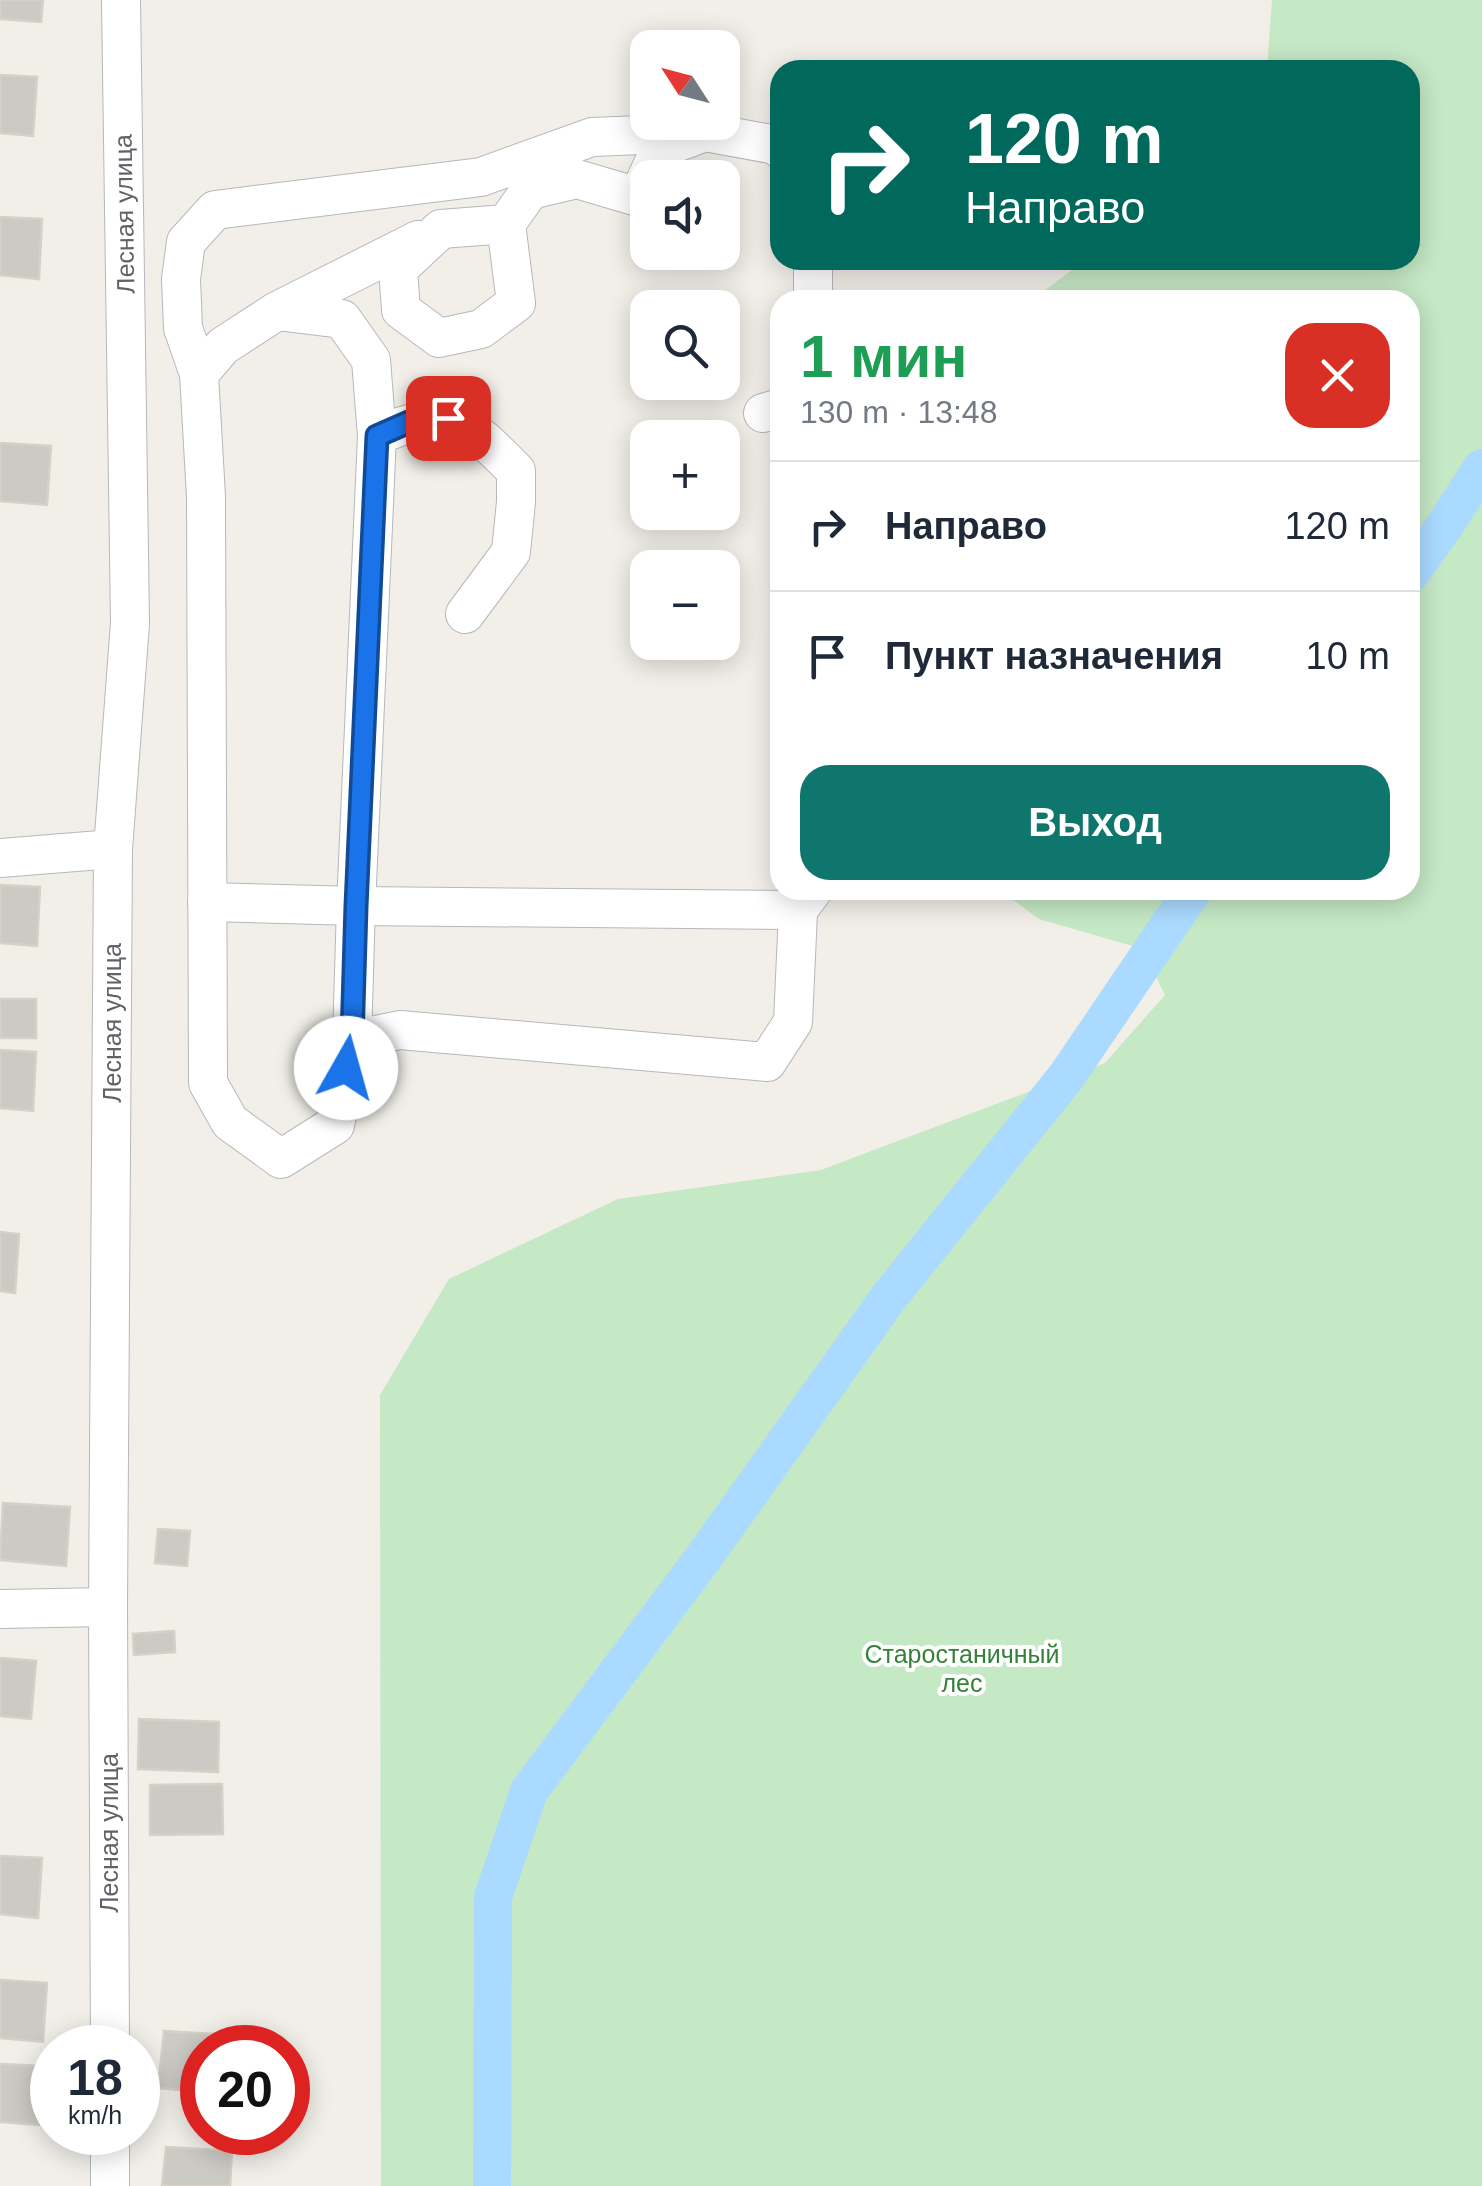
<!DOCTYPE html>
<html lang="ru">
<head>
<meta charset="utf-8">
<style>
	body { margin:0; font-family:Helvetica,sans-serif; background:#f6f6f7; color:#1f2937; height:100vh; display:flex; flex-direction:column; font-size:38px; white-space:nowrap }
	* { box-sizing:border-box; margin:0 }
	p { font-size:32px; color:#747a83 }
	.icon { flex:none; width:55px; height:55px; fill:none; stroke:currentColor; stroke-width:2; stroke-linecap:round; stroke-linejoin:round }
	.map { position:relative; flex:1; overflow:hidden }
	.sheet { position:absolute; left:770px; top:290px; width:650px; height:610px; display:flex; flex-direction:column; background:#fff; border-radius:30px; box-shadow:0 5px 25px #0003 }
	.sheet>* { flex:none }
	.banner { position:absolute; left:770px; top:60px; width:650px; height:210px; border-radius:30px; box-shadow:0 5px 25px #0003; background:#00695c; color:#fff; overflow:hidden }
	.needle { width:65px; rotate:306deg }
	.buttons { position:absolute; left:630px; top:30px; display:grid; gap:20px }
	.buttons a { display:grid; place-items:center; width:110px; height:110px; border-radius:20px; background:#fff; box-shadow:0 5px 25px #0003; font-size:50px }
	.speed { position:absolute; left:30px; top:2025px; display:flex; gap:20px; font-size:50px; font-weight:700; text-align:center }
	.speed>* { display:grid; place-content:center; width:130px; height:130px; border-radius:50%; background:#fff; box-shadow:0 5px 25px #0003; line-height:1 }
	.speed small { font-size:25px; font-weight:400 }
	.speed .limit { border:15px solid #d22; background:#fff; color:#111 }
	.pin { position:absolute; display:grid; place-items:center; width:85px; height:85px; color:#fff; margin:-42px; border-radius:20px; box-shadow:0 5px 15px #0006 }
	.me { position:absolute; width:110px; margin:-55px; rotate:7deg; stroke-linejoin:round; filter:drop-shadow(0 0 8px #0008) }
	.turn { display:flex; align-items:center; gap:35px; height:210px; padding:0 30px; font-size:45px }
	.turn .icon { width:130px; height:130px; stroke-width:2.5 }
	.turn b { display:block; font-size:70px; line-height:85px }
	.round { display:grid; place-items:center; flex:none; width:105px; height:105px; border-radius:30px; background:#f6f6f7 }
	.headline { display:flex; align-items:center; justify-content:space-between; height:170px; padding:0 30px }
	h1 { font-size:60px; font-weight:600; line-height:75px; color:#1e9e55 }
	.action { display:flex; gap:20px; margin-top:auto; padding:20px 30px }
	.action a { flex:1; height:115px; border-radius:30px; background:#0f766e; color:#fff; font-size:40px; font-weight:600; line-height:115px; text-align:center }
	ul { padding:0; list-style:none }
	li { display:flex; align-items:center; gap:30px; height:130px; padding:0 30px; border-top:2px solid #e0e1e3 }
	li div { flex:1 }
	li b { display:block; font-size:38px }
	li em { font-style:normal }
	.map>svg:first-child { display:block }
</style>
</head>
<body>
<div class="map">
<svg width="1482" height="2186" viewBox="0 0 1482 2186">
	<rect width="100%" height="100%" fill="#f1efe8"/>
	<polygon fill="#c5e8c5" points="1272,0 1482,0 1482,2186 381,2186 380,1395 449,1279 618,1199 821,1170 1105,1063 1165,995 1143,949 1039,919 1000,890 1410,890 1410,300 1032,300 1085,260 1410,260 1410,70 1267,70"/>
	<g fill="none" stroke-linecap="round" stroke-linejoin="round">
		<g stroke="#aadaff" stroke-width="38">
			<polyline points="1410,574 1445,525 1482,468"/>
			<polyline points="492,2186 493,1897 529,1791 704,1557 889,1297 1066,1077 1193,890"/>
		</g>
	</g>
	<g fill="#cccac5" stroke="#d6d1c6" stroke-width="2.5">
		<polygon points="0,0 43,0 41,22 0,19"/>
		<polygon points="0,75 37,77 33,136 0,133"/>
		<polygon points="0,217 42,219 39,279 0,275"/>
		<polygon points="0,443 51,446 47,505 0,501"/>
		<polygon points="0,885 40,887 37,946 0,943"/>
		<rect x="0" y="999" width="36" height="39"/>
		<polygon points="0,1050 36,1052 33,1111 0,1108"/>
		<polygon points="0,1232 19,1234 15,1293 0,1291"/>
		<polygon points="3,1503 70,1507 66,1566 0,1560"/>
		<polygon points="158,1529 190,1531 187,1566 155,1563"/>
		<polygon points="174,1631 175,1652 134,1655 133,1634"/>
		<polygon points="0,1658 36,1661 31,1719 0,1716"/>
		<polygon points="139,1719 219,1722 218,1772 138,1769"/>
		<polygon points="222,1784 223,1834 150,1835 150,1785"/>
		<polygon points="0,1856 42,1858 38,1918 0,1914"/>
		<polygon points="0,1980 47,1983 43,2042 0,2038"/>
		<polygon points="164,2031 230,2035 229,2048 202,2048 202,2092 158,2088"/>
		<polygon points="0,2064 43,2066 39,2125 0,2122"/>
		<polygon points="166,2147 232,2151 230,2186 162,2186"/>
	</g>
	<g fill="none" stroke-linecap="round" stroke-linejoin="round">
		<defs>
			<g id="minor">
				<polyline points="506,224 441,229 398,269 401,310 439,338 481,329 516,303 506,224 530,190 577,179 638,197 660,149 705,132 776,145 780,149"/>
				<polyline points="813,300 813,260"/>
				<polygon points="277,311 342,319 371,360 377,436 356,906 352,1040 335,1125 281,1159 230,1122 208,1083 206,497 199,374 223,346"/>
				<polyline points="277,311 418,240"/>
				<polyline points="199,374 183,328 181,279 186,242 215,210 481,177 592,137 691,133"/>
				<polyline points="763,413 780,408"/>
				<path d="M 377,436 C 449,404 465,419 516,471 L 516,502 L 511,552 L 465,614"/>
				<polyline points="0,858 113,849"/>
				<polyline points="207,902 356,906 798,910 813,890"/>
				<polyline points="352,1040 400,1030 767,1062 793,1022 799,890"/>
				<polyline points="0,1609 108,1607"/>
				<polyline points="110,2048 108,1607 113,849 130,623 121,0"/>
				<polyline points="110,2132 110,2186"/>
			</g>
		</defs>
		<use href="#minor" stroke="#b5b8bc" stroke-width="40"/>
		<use href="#minor" stroke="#fff" stroke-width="38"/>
	</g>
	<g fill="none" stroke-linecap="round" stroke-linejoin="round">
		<defs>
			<polyline id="route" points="346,1068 352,1040 356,906 377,436 409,422 448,418"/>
		</defs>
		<use href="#route" stroke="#114b97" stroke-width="25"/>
		<use href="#route" stroke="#1a73e8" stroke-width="18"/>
	</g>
	<g text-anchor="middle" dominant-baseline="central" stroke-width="8" stroke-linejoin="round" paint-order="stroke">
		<g font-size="25" fill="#5f6368" stroke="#fff">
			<text transform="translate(124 214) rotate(-91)">Лесная улица</text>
			<text transform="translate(112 1023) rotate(-90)">Лесная улица</text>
			<text transform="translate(109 1833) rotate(-90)">Лесная улица</text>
		</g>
		<g font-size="25" fill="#348238" stroke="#fff">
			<text x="962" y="1654">Старостаничный<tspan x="962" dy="29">лес</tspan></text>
		</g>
	</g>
</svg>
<div class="buttons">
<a><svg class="needle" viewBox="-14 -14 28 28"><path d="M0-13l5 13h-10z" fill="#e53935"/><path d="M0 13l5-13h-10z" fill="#747a83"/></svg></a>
<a><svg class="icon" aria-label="sound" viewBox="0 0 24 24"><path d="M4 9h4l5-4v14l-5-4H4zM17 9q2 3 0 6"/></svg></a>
<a><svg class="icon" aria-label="search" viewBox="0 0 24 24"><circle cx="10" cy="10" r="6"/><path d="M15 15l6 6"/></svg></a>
<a>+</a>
<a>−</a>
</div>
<div class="speed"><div>18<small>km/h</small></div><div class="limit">20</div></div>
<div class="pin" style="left:448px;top:418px;background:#d93025"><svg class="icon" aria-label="arrive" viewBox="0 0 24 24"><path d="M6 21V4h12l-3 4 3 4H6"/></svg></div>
<svg class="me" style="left:346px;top:1068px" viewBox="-20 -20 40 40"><circle r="19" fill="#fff"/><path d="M0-13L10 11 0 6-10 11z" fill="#1a73e8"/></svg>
<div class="banner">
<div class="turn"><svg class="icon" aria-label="right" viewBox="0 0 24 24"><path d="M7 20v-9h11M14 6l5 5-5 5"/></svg><div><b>120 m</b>Направо</div></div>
</div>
<section class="sheet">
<div class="headline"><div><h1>1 мин</h1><p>130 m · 13:48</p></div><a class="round" style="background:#d93025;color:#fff"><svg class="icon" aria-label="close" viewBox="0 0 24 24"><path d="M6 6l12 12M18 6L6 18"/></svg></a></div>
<ul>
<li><svg class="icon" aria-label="right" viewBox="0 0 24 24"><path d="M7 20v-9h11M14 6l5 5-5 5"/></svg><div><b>Направо</b></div><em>120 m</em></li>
<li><svg class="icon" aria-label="arrive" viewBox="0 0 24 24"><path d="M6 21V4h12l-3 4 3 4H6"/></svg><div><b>Пункт назначения</b></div><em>10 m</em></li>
</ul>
<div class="action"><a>Выход</a></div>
</section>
</div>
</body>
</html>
